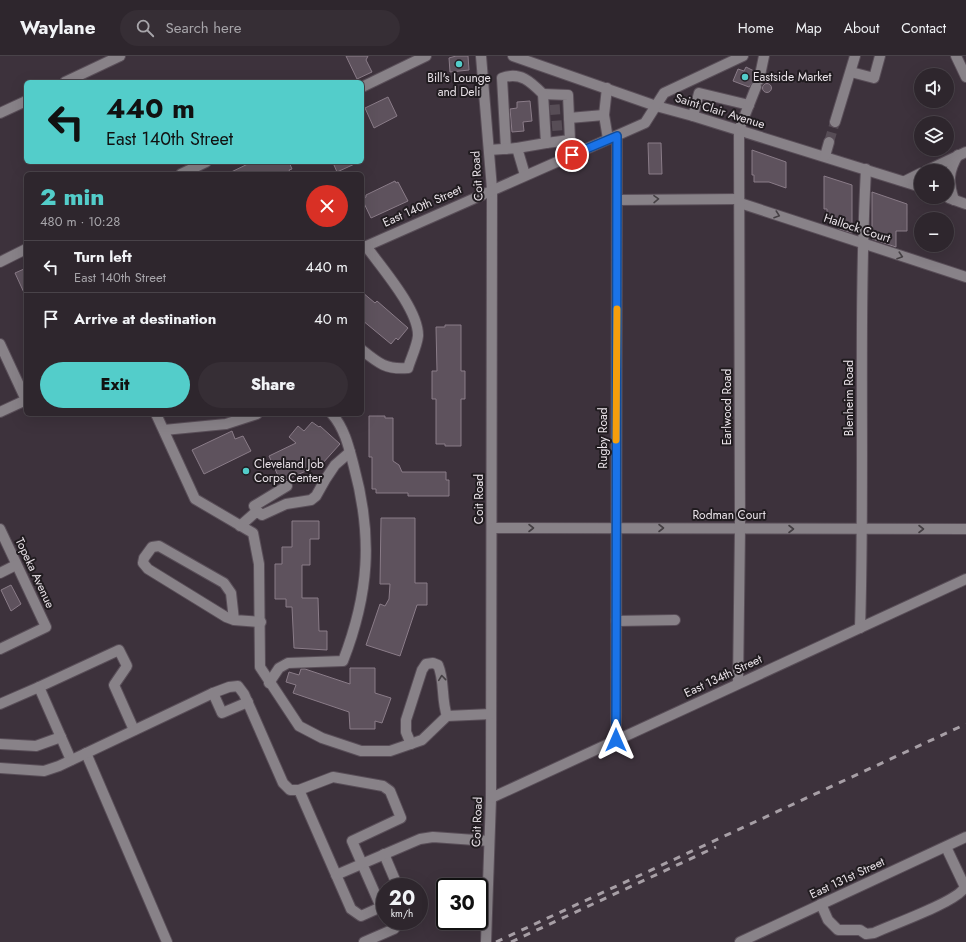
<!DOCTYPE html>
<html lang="en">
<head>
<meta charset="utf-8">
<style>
	body { margin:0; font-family:Jost,sans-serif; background:#362e35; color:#f1f3f6; height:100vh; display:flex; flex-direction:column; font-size:15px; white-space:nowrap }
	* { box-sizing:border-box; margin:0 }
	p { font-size:13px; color:#a7a5aa }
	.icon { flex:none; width:22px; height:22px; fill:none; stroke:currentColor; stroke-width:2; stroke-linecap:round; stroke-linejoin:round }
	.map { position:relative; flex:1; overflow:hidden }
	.details { position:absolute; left:24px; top:116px; width:340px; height:244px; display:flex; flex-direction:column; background:#2e262d; border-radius:6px; box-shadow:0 4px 16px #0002,0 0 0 1px #494349 }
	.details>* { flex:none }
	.top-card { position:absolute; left:24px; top:24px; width:340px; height:84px; border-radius:6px; box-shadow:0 4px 16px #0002,0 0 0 1px #494349; background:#53cdca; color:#111; overflow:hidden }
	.controls { position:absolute; left:914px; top:12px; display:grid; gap:8px }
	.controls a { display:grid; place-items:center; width:40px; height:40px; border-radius:50%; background:#2e262d; box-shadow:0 4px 16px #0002,0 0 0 1px #494349; font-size:20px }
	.speed { position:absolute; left:376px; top:822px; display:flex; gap:8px; font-size:20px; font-weight:700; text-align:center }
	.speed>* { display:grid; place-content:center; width:52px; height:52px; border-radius:50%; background:#2e262d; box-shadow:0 4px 16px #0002,0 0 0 1px #494349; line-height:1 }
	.speed small { font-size:10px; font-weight:400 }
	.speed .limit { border:2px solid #111; border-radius:6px; background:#fff; color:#111 }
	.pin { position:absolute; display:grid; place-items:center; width:34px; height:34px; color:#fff; margin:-17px; border:2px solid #fff; border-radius:50%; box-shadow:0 1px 4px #0007 }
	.me { position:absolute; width:44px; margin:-22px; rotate:0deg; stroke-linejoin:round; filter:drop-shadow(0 0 3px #0008) }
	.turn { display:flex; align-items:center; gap:14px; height:84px; padding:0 16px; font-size:18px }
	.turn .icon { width:52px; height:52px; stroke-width:2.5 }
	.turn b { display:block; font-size:28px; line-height:34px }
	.round { display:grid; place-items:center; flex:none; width:42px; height:42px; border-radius:21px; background:#362e35 }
	.overview { display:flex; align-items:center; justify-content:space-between; height:68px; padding:0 16px }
	h1 { font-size:24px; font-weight:800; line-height:30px; color:#53cdca }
	.cta { display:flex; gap:8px; margin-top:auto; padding:8px 16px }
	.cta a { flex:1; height:46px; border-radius:24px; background:#53cdca; color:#111; font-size:16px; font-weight:800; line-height:46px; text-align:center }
	.cta a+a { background:#362e35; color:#f1f3f6 }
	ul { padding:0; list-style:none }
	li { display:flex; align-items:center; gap:12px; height:52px; padding:0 16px; border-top:1px solid #494349 }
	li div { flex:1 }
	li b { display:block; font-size:15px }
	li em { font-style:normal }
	header { display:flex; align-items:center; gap:24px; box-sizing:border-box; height:56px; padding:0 20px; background:#2e262d; border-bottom:1px solid #494349 }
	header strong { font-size:19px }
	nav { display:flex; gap:22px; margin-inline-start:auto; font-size:14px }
	.search { width:280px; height:36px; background:#362e35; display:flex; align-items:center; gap:10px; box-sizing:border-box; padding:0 14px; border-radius:22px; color:#a7a5aa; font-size:15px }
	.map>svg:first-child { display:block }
</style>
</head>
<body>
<header>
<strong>Waylane</strong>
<div class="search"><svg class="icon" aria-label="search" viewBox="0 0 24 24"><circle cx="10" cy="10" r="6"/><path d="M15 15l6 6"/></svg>Search here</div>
<nav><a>Home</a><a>Map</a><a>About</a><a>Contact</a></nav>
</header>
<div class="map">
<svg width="966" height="886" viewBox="0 0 966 886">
	<rect width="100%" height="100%" fill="#3d323c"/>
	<g fill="#5e525d" stroke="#8a7c88">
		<polygon points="346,0 368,0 366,4 372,16 357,23"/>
		<polygon points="456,0 468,0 469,14 450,16 449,2"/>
		<polygon points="746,11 754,15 753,26 749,31 733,25 738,13 744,15"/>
		<circle cx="767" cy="32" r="4.5"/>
		<polygon points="388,41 397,60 374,72 365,52"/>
		<polygon points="530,45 532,65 523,66 524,75 512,76 510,53 517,52 517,46"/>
		<polygon points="648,87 661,87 662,118 649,118"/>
		<polygon points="752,94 786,106 786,132 769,126 754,126 754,119 752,119"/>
		<polygon points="252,106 289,106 292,113 289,114 291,118 227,118"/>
		<polygon points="340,106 359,106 337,116 334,109"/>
		<polygon points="824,120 852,129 852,177 839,173 839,168 827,163 827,153 824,153"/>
		<polygon points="395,125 396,127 398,126 408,145 371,162 362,143 366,141 366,139"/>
		<polygon points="872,136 907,148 907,175 896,175 896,191 872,183"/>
		<polygon points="24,213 26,217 26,241 15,217"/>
		<polygon points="362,236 375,247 377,245 408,272 398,284 396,282 391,288 362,264"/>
		<polygon points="445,269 461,269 461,315 465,315 465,343 461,343 461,390 445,390 445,388 436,388 436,343 432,343 432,315 437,315 436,271 445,271"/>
		<polygon points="369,360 385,360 385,362 393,362 393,405 399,409 402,416 446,416 446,424 449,424 449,440 408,440 408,437 376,437 376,433 372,433 372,401 369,401"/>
		<polygon points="312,366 319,371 320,370 340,388 322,408 281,426 269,400 296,387 289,381 298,370 304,375"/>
		<polygon points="232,375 235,383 243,380 251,395 204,418 192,394"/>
		<polygon points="381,462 415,462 415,527 427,527 427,549 417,549 400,600 366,589 380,548 385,550 389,543 390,528 380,528"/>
		<polygon points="292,465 319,465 319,483 310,483 310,509 302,509 302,542 318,542 319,575 327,575 327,594 294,592 292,551 286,551 286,543 275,543 275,508 282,508 282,491 292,491"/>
		<polygon points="11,529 21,548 11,555 1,534"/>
		<polygon points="350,612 375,612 375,637 391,642 382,667 375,665 375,673 350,673 349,656 293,637 296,629 286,626 289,616 299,619 301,613 305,613 350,628"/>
	</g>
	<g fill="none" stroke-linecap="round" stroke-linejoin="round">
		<g stroke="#574d56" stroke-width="10" stroke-dasharray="10 5" stroke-linecap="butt">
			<polyline points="550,54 563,53"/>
			<polyline points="552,70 564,69"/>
			<polyline points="829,86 835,66"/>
		</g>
		<defs>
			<g id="minor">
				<polyline points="481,0 492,133 491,742 486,886"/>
				<polyline points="513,0 656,50 693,60 921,131"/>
				<polyline points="956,0 966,21"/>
				<polyline points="851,16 874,22 880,0"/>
				<polyline points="759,24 764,0"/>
				<polyline points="65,26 120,0"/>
				<polyline points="362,31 426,0"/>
				<polyline points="607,32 604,59 608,83"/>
				<polyline points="543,38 568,39 570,84 546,87"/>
				<polyline points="0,57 26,45"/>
				<polyline points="693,60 699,37 749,49"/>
				<polyline points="569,62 604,59"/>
				<polyline points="835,66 855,0"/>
				<path d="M 506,93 L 502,22 C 520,15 531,26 543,38 L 546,87 L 517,92"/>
				<polyline points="489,94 517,92 525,119"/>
				<polyline points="825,100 829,86"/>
				<polyline points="926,115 966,96"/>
				<polyline points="181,118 206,106"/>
				<polyline points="905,125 921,117"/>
				<polyline points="949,142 966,148"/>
				<polyline points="617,144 739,143"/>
				<path d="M 954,144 C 948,126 948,116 958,99"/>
				<polyline points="740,147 966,221"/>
				<polyline points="362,192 645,67 664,37 743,0"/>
				<polyline points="0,206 26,193"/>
				<polyline points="0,288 26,344"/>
				<path d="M 362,294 C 378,307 386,314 408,312 C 411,302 417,290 418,280 C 419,254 381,211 366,190"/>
				<polyline points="0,356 26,344"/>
				<polyline points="156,358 195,443 253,477 259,508 260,611 299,670 322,682 361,695 390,695 422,684 447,660 491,658"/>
				<polyline points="164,374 226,368 257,358"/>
				<polyline points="257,455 254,450 287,430"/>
				<polyline points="240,470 257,455 262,459 286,448 311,444 316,440 325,424 335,409 350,396"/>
				<polyline points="492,472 966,473"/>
				<polyline points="0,473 46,571 0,593"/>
				<polyline points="0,517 16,509"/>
				<polyline points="234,564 231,537 224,527 159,490 152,491 144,502 143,507 148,513 226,561 234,564 261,566"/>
				<polyline points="616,565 675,564"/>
				<path d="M 860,572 C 865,419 858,266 866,113"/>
				<path d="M 269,627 L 279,612 L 288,607 L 343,605 C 369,538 373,481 354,411 C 349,392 345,373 332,358"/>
				<polyline points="738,627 740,472 739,74 756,31"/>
				<polyline points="39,631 119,594 127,610 114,629 134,674"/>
				<polyline points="213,637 222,657 248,646"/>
				<polyline points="0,648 39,631 71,704"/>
				<polyline points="616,684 617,80"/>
				<polyline points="0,688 36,690 61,681"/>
				<path d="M 411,688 L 406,676 L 406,664 L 422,614 L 426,608 L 433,607 L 438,609 C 445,625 441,643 447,660"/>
				<polyline points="86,697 167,886"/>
				<polyline points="0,712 44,715 59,710 213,637 229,631 238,630 244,638 283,727 290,734 299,734 333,721 383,730 390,735 401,762 352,785 381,851 361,860 351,853 299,734"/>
				<polyline points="491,742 966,523"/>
				<polyline points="384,798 398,831"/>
				<polyline points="336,819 420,783 433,781 489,785"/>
				<path d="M 821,848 L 828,864 L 838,874 L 860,874 L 866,878 L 874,877 C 893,868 957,846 965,831 L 946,791"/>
				<polyline points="364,886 394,873 400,865"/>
				<polyline points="740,886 966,781"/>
			</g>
		</defs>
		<use href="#minor" stroke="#594e58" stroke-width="12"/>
		<use href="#minor" stroke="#888288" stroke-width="10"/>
		<g stroke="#a79fa6" stroke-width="3" stroke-dasharray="7 7" stroke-linecap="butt">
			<polyline points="496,886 966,668"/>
			<polyline points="511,886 716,791"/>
		</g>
	</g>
	<defs><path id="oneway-chevron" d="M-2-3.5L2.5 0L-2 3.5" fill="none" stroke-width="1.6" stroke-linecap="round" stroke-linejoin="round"/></defs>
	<g stroke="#454044">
		<use href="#oneway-chevron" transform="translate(656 143) rotate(-1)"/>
		<use href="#oneway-chevron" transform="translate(777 159) rotate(19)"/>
		<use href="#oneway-chevron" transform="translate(900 200) rotate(18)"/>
		<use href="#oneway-chevron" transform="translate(531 472)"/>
		<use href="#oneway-chevron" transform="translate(661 472)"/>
		<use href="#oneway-chevron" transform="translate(791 473)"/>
		<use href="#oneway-chevron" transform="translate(921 473)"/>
		<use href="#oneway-chevron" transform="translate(442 622) rotate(-96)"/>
	</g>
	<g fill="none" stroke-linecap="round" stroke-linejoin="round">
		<defs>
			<polyline id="route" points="572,99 617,80 616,684"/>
		</defs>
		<use href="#route" stroke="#114b97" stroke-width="10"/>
		<use href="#route" stroke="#1a73e8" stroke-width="7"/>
		<polyline stroke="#f59e0b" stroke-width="7" points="616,384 617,253"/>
	</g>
	<g fill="#53cdca" stroke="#211c20" stroke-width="1.5">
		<circle cx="459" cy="8" r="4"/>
		<circle cx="745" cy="21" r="4"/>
		<circle cx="246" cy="415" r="4"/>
	</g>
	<g text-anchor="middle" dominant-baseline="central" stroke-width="4" stroke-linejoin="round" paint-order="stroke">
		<g font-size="12" fill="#eae3e9" stroke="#211c20" text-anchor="start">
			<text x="753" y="21">Eastside Market</text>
			<text x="459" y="22" text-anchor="middle">Bill's Lounge<tspan x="459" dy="14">and Deli</tspan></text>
			<text x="254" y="408">Cleveland Job<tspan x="254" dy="14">Corps Center</tspan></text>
		</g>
		<g font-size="12" fill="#eae3e9" stroke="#211c20">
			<text transform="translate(720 55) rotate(17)">Saint Clair Avenue</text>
			<text transform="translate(477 120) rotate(-94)">Coit Road</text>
			<text transform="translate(422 150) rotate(-24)">East 140th Street</text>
			<text transform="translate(857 172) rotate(18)">Hallock Court</text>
			<text transform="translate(849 342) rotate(-90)">Blenheim Road</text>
			<text transform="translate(727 351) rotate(-90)">Earlwood Road</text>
			<text transform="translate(603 382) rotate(-90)">Rugby Road</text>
			<text transform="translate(479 443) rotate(-90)">Coit Road</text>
			<text x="729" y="459">Rodman Court</text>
			<text transform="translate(35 517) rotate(65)">Topeka Avenue</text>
			<text transform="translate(723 620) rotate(-25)">East 134th Street</text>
			<text transform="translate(477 766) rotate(-88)">Coit Road</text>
			<text transform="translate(847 822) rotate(-25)">East 131st Street</text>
		</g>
	</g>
</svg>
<div class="controls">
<a><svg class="icon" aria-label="sound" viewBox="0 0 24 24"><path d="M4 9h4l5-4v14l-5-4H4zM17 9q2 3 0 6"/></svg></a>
<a><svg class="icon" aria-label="layers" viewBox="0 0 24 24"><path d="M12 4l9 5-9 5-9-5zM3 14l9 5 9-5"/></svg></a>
<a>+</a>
<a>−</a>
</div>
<div class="speed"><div>20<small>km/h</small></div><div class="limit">30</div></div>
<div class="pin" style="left:572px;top:99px;background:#d93025"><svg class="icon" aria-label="arrive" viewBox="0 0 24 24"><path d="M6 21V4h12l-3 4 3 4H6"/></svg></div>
<svg class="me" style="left:616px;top:684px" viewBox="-20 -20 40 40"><path d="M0-17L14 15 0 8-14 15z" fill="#1a73e8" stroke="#fff" stroke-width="4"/></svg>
<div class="top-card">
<div class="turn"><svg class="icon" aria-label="left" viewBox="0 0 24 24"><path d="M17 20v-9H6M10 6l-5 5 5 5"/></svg><div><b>440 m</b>East 140th Street</div></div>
</div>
<section class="details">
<div class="overview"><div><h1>2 min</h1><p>480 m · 10:28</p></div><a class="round" style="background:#d93025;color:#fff"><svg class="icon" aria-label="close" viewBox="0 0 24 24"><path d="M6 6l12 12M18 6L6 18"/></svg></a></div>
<ul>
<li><svg class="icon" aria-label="left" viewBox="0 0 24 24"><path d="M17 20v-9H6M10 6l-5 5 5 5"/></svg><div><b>Turn left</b><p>East 140th Street</p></div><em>440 m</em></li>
<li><svg class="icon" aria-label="arrive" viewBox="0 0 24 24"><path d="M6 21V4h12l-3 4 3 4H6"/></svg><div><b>Arrive at destination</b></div><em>40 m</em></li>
</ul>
<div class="cta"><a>Exit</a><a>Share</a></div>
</section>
</div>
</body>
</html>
